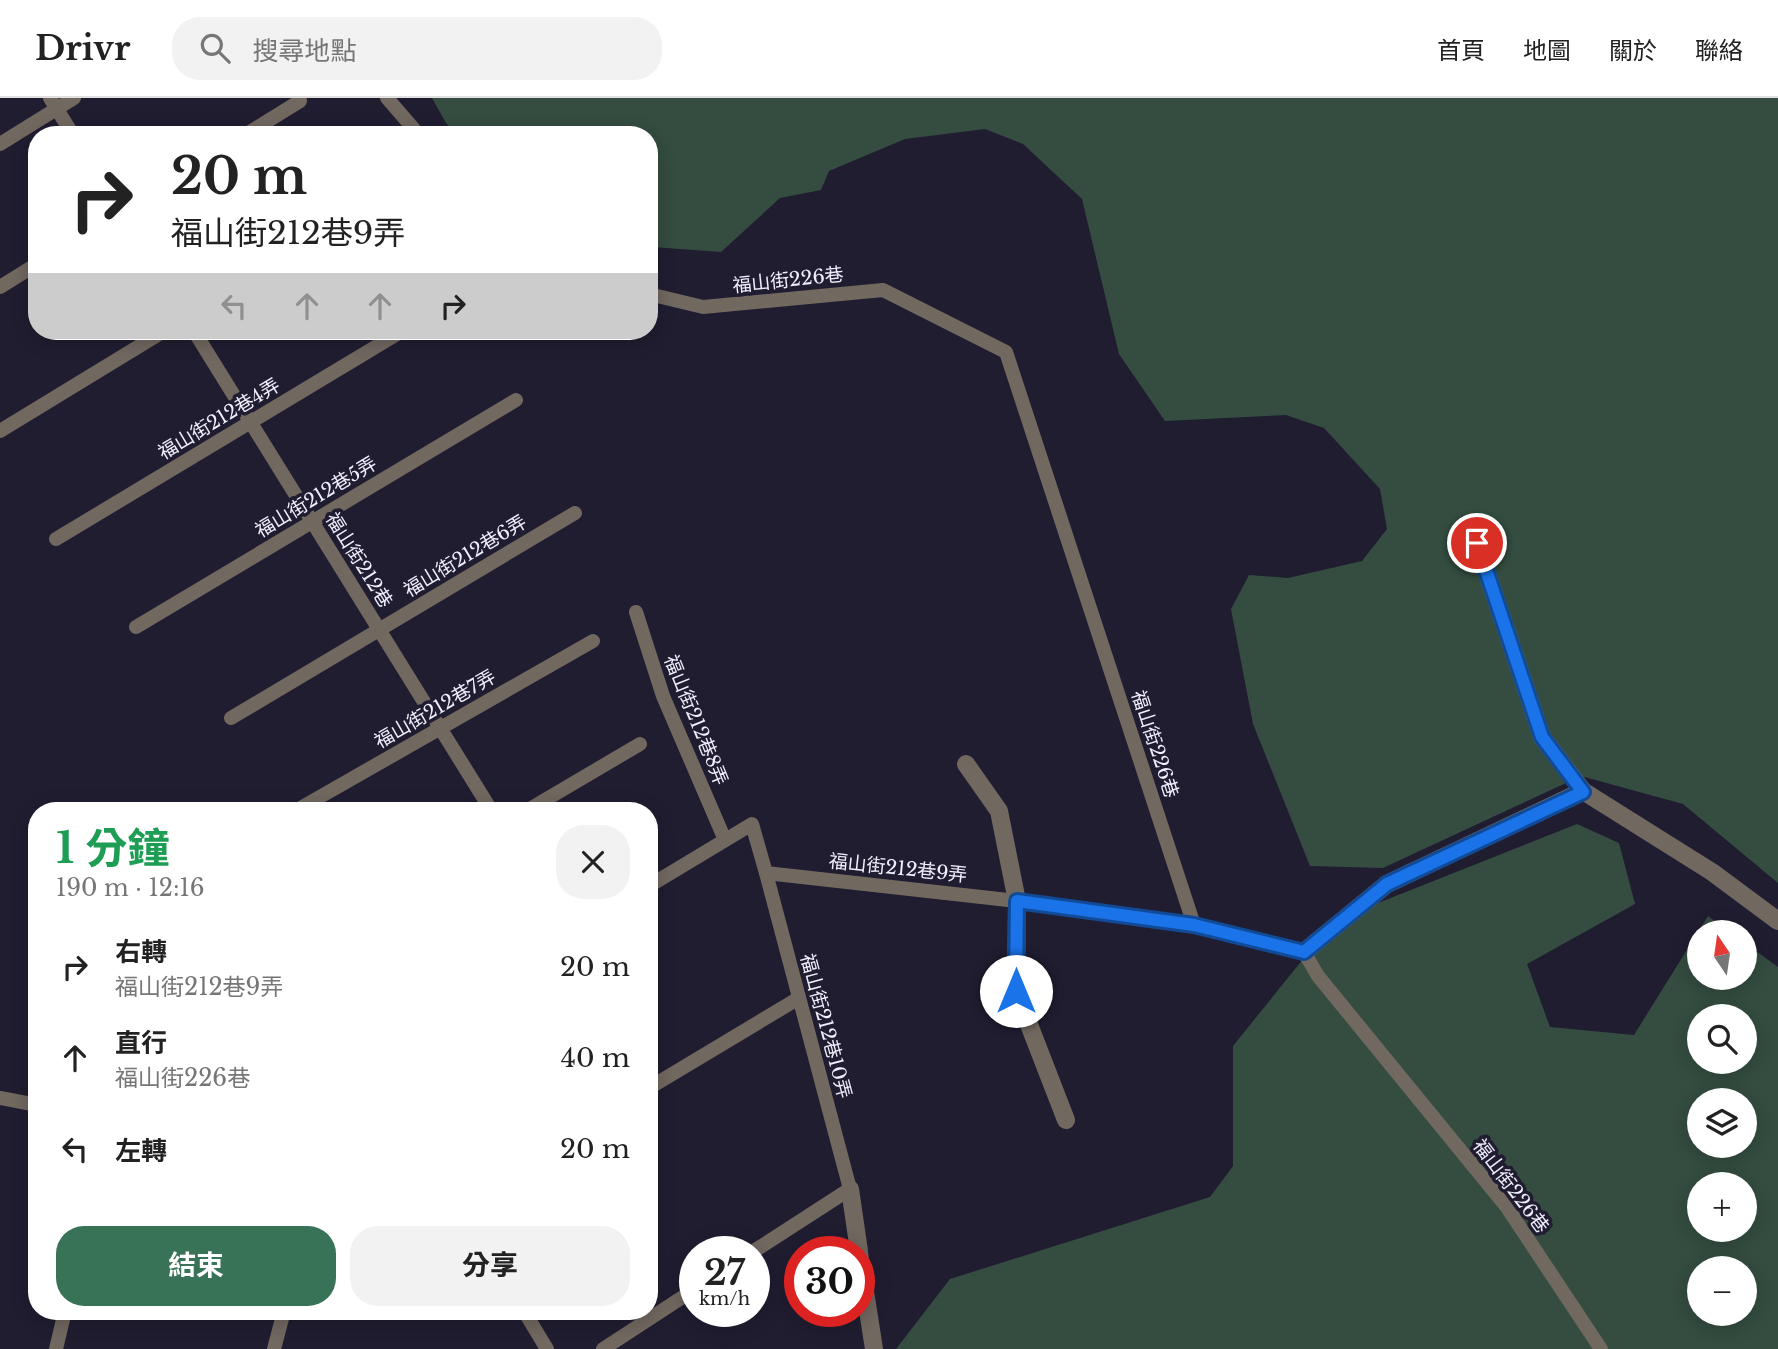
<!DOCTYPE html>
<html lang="zh-TW">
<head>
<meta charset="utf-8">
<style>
	body { margin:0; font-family:"Libre Baskerville","Noto Sans TC",serif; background:#f2f2f2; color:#222; height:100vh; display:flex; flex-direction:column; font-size:26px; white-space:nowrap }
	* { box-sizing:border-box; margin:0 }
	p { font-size:23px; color:#767676 }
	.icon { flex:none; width:38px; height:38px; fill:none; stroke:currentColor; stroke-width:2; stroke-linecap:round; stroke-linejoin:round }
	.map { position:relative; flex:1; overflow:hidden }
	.details { position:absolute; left:28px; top:704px; width:630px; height:518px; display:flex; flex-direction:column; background:#fff; border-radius:28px; box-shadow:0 4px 18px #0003 }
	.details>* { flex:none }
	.guide { position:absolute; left:28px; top:28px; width:630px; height:214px; border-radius:28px; box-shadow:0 4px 18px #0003; background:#fff; color:#222; overflow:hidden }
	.needle { width:46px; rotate:347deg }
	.fabs { position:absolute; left:1687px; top:822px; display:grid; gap:14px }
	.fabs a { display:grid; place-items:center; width:70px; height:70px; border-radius:50%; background:#fff; box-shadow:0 4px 18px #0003; font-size:35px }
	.speed { position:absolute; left:679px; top:1138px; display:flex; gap:14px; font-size:35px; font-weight:700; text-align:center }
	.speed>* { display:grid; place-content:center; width:91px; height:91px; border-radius:50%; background:#fff; box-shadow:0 4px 18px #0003; line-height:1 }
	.speed small { font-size:18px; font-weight:400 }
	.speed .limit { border:10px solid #d22; background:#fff; color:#111 }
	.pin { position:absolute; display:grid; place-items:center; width:60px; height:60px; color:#fff; margin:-30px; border:4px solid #fff; border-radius:50%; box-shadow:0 2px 7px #0007 }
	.me { position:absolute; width:77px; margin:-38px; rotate:0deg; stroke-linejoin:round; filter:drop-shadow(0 0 5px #0008) }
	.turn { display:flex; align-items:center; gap:24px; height:147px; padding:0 28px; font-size:32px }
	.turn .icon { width:91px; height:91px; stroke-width:2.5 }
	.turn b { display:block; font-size:49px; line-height:60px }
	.lanes { display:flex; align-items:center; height:66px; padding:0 28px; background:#0003; justify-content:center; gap:35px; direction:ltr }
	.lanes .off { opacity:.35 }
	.round { display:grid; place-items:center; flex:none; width:74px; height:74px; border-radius:28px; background:#f2f2f2 }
	.headline { display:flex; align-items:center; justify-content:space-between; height:119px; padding:0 28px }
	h1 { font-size:42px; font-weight:700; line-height:52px; color:#1e9e55 }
	.cta { display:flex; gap:14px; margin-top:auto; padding:14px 28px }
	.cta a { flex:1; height:80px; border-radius:28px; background:#387257; color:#fff; font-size:28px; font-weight:700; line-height:80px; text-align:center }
	.cta a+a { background:#f2f2f2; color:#222 }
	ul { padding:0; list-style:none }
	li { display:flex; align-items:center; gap:21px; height:91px; padding:0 28px }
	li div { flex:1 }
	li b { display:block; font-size:26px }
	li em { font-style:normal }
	header { display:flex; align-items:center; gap:42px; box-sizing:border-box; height:98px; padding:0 35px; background:#fff; border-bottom:2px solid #e0e0e0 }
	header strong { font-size:33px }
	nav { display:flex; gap:38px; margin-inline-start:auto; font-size:24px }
	.search { width:490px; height:63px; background:#f2f2f2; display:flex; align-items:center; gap:18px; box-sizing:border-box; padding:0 24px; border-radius:28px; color:#767676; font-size:26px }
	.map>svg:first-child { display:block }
</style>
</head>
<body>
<header>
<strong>Drivr</strong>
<div class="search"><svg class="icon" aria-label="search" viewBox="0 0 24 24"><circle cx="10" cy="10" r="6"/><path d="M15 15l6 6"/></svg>搜尋地點</div>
<nav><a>首頁</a><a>地圖</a><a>關於</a><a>聯絡</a></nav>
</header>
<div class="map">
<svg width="1778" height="1251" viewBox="0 0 1778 1251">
	<rect width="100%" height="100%" fill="#201d31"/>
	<g fill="#344d40" fill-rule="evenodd">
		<polygon points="432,0 1778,0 1778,785 1683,706 1581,678 1383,770 1310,768 1253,626 1231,511 1249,477 1288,480 1362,463 1387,431 1380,391 1324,330 1286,317 1165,323 1119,256 1082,101 1023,46 985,31 905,41 829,73 821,92 780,100 721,154 653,149 649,147 649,37 458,37 446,25"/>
		<path d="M 1577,726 L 1619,745 L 1635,806 L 1527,866 L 1550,929 L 1634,937 L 1708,818 L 1731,835 L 1699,835 L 1699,880 L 1745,880 L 1745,845 L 1778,869 L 1778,1251 L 896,1251 L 950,1181 L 1210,1099 L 1233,1068 L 1233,948 L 1308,855 L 1373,807 ZM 1699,919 L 1745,919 L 1745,964 L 1699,964 ZM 1699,1003 L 1745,1003 L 1745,1048 L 1699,1048 ZM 1699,1087 L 1745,1087 L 1745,1132 L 1699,1132 ZM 1699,1171 L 1745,1171 L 1745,1216 L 1699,1216 Z"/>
	</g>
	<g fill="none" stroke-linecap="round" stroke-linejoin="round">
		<g stroke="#716860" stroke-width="14">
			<polyline points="50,0 73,37"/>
			<polyline points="387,0 419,37"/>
			<polyline points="245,37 300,3"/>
			<polyline points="0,46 74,0"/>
			<polyline points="0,189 37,166"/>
			<polyline points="649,196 703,209 883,192 1006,254 1194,827"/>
			<polyline points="194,233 491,712"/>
			<polyline points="0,333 164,233"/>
			<polyline points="56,441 402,233"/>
			<polyline points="636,514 663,598 725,742"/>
			<polyline points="136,529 516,302"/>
			<polyline points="231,620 575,415"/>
			<polyline points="297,712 593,543"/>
			<polyline points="528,712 640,646"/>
			<polyline points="649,788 752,726 766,775 1017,803 1194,827 1304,854 1318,878 1506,1108 1601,1251"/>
			<polyline points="649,990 799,900"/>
			<polyline points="0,1000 37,1007"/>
			<polyline points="754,1153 850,1091 766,775"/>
			<polyline points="524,1213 547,1251"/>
			<polyline points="56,1251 65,1213"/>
			<polyline points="274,1251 284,1213"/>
			<polyline points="603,1251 695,1191"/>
		</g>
		<g stroke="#716860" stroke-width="18">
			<polyline points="1477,445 1542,639 1583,693"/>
			<polyline points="966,666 999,713 1017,803 1016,893 1066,1022"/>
			<polyline points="1304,854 1387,786 1583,693 1712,774 1778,823"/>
			<polyline points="850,1091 859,1153"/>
			<polyline points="859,1155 874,1251"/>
		</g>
	</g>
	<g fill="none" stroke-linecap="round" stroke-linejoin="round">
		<defs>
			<polyline id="route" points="1016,893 1017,803 1194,827 1304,854 1387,786 1583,694 1542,639 1477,445"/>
		</defs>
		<use href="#route" stroke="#114b97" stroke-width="18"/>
		<use href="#route" stroke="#1a73e8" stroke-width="12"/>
	</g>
	<g text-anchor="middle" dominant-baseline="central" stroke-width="7" stroke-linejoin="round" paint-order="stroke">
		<g font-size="19" fill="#f0effd" stroke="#201d31">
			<text transform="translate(788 182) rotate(-6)">福山街226巷</text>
			<text transform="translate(219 321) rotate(-31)">福山街212巷4弄</text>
			<text transform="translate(316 399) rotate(-31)">福山街212巷5弄</text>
			<text transform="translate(465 458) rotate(-31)">福山街212巷6弄</text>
			<text transform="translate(359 462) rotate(58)">福山街212巷</text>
			<text transform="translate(435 611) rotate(-30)">福山街212巷7弄</text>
			<text transform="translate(696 622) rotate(68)">福山街212巷8弄</text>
			<text transform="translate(1155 646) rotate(72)">福山街226巷</text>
			<text transform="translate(898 770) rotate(6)">福山街212巷9弄</text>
			<text transform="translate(826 928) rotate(75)">福山街212巷10弄</text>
			<text transform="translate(1511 1088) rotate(53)">福山街226巷</text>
		</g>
	</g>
</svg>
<div class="fabs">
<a><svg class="needle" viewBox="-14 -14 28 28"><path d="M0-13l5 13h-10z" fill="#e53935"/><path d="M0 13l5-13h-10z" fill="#767676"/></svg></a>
<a><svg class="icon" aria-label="search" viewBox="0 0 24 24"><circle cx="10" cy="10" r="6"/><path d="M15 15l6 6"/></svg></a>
<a><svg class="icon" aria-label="layers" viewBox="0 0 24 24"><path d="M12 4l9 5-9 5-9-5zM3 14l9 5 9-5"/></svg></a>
<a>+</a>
<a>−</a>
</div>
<div class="speed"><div>27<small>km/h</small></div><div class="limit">30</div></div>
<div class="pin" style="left:1477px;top:445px;background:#d93025"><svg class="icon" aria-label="arrive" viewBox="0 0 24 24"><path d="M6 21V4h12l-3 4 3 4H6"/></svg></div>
<svg class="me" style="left:1016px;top:893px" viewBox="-20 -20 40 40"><circle r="19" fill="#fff"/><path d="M0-13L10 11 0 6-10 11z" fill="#1a73e8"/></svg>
<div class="guide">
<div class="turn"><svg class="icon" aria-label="right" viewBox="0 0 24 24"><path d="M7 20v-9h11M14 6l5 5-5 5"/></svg><div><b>20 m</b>福山街212巷9弄</div></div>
<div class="lanes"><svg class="icon off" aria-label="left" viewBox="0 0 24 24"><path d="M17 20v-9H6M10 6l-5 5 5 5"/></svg><svg class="icon off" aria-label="ahead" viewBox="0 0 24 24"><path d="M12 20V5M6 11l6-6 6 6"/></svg><svg class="icon off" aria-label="ahead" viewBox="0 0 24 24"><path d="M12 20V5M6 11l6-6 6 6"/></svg><svg class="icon" aria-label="right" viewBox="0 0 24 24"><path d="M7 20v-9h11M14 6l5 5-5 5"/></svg></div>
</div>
<section class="details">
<div class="headline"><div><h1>1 分鐘</h1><p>190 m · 12:16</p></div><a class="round"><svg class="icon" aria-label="close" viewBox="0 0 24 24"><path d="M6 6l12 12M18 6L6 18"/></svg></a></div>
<ul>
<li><svg class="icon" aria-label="right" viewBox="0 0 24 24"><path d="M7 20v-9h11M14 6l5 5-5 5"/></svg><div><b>右轉</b><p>福山街212巷9弄</p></div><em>20 m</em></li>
<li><svg class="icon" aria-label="ahead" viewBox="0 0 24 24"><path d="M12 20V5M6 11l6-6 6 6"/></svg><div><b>直行</b><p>福山街226巷</p></div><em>40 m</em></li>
<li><svg class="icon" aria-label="left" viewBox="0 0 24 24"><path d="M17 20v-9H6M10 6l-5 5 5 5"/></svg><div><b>左轉</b></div><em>20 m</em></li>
</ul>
<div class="cta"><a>結束</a><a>分享</a></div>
</section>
</div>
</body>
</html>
